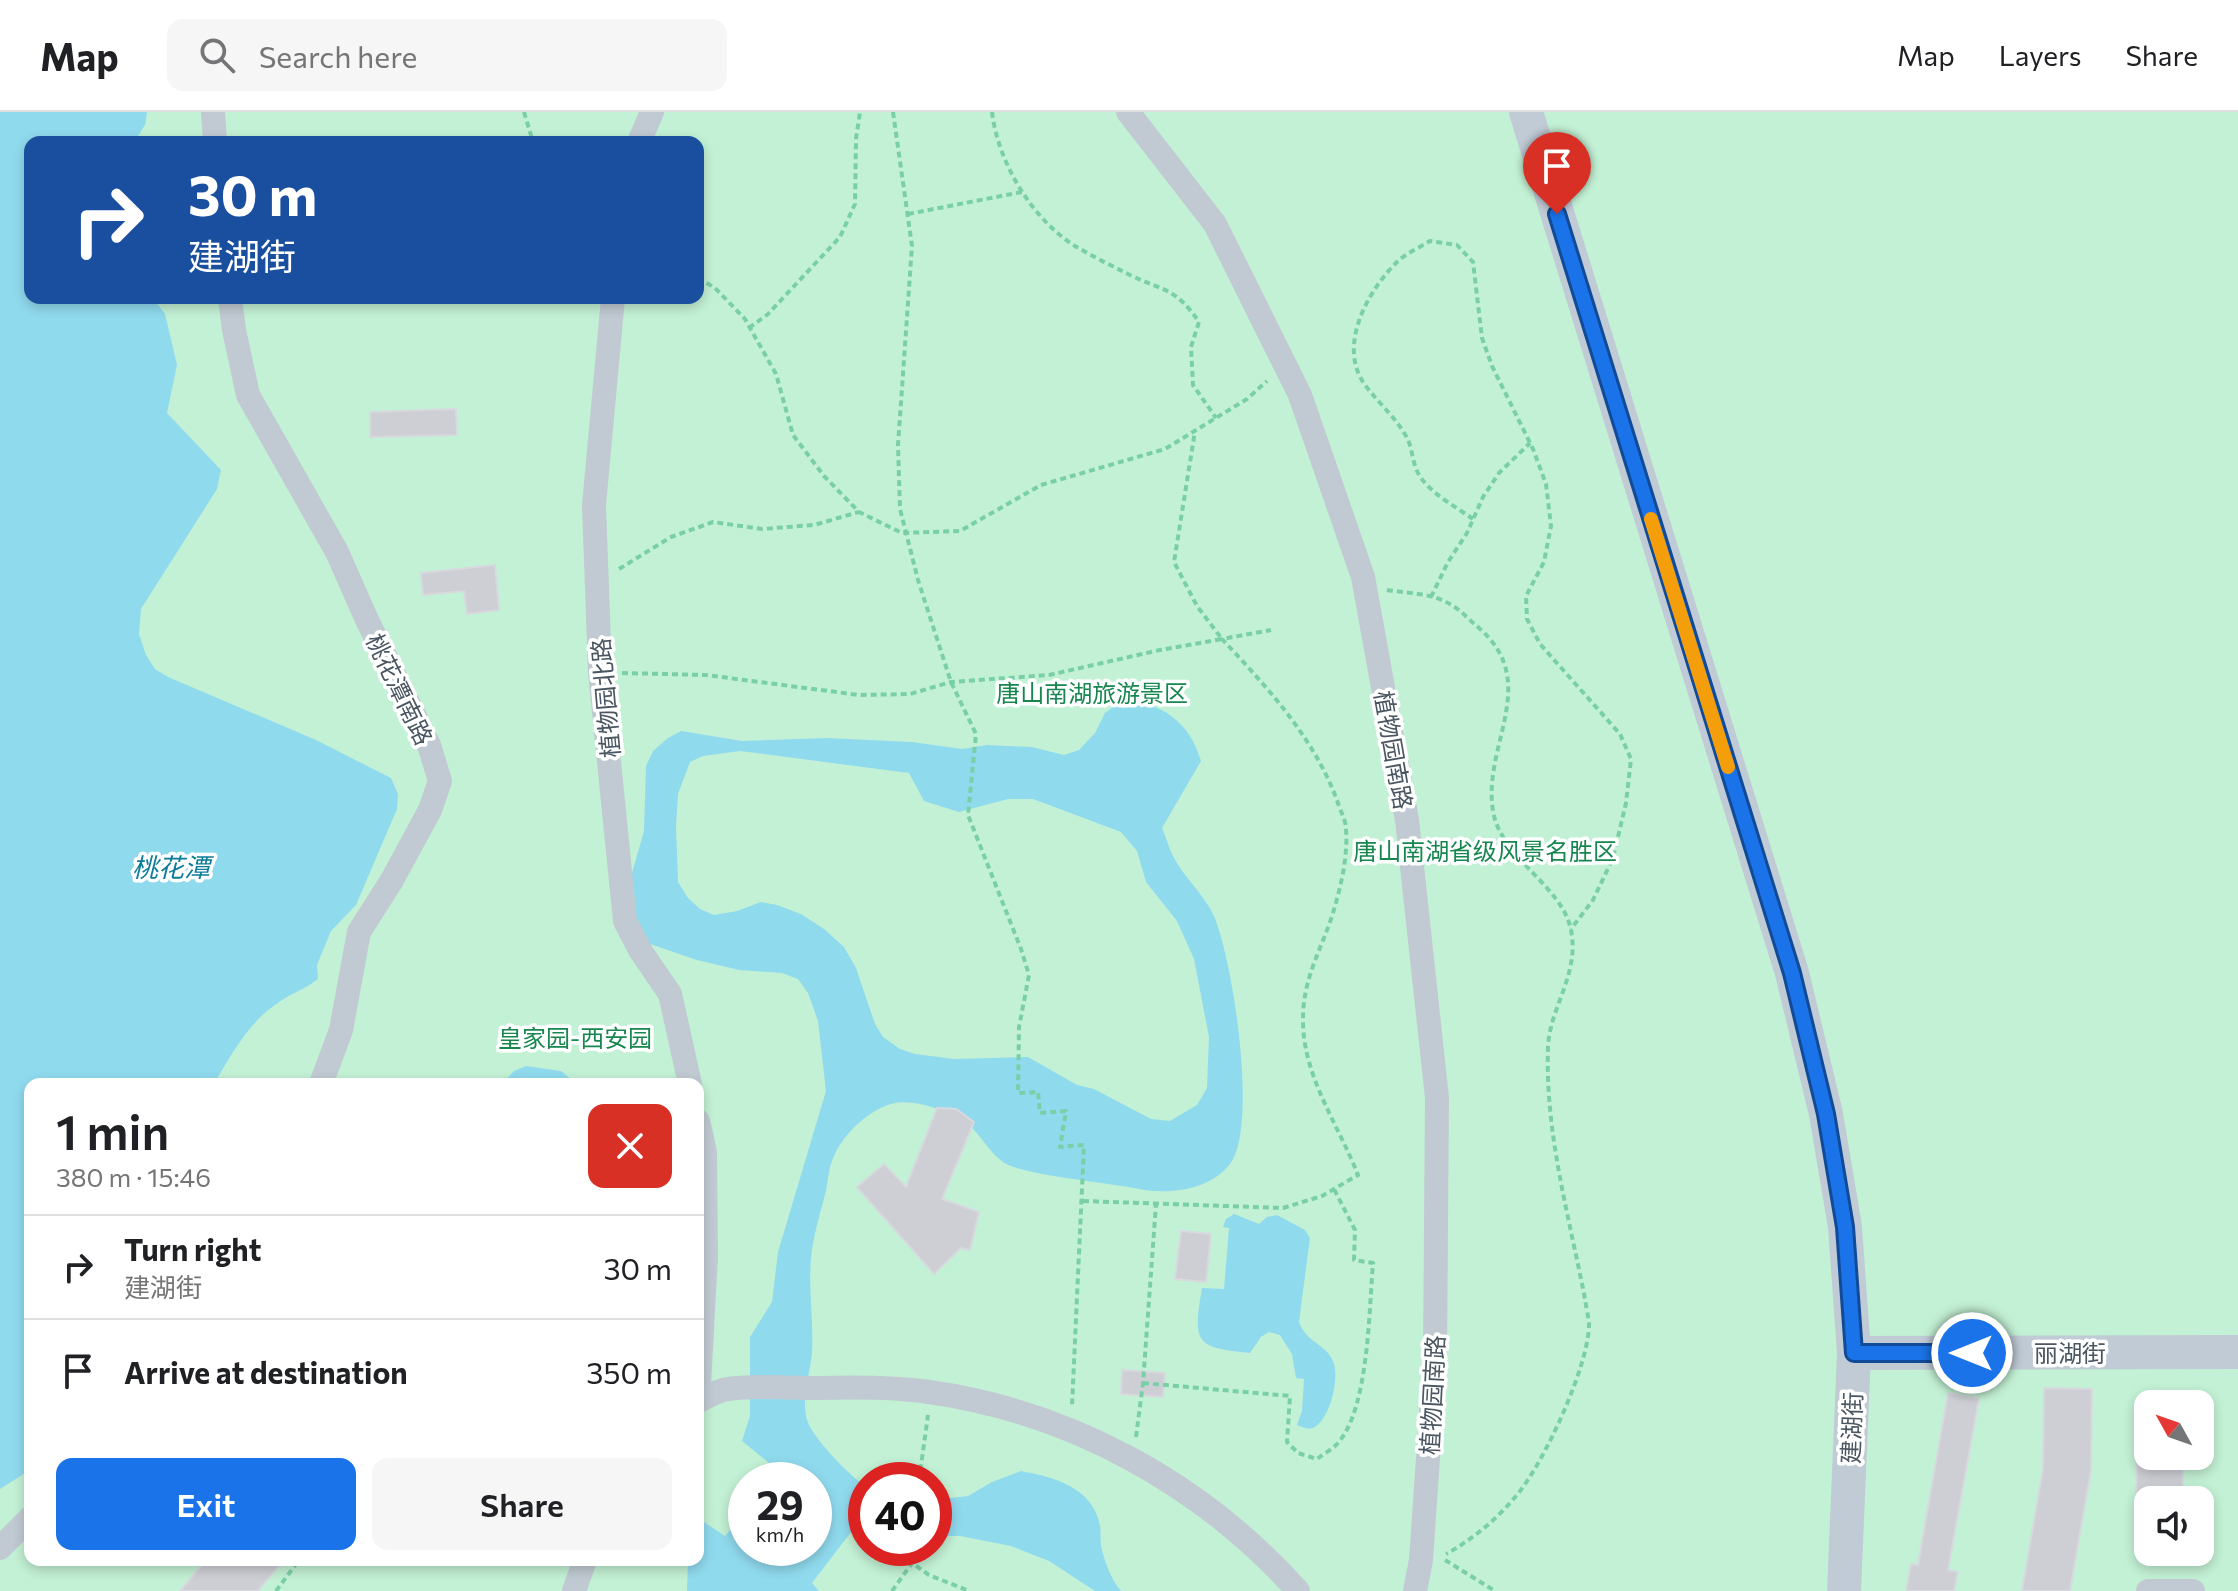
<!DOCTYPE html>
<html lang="en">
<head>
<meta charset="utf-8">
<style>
	body { margin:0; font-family:Commissioner,"Noto Sans SC",sans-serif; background:#f6f6f6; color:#202124; height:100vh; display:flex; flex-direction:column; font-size:30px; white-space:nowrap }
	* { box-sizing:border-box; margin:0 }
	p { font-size:26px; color:#757577 }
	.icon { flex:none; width:44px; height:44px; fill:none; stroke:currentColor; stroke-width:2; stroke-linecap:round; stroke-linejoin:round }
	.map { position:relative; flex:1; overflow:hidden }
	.sheet { position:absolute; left:24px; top:966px; width:680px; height:488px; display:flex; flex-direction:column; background:#fff; border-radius:16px; box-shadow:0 4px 12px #0003 }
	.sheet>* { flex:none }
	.hud { position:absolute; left:24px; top:24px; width:680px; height:168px; border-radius:16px; box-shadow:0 4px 12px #0003; background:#1a4fa0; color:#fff; overflow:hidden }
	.needle { width:52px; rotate:310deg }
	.fabs { position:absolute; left:2134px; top:1278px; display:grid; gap:16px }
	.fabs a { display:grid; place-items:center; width:80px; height:80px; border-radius:16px; background:#fff; box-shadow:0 4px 12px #0003; font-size:40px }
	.speed { position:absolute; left:728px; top:1350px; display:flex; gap:16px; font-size:40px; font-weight:700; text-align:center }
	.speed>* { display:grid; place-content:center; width:104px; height:104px; border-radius:50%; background:#fff; box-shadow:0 4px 12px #0003; line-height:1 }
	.speed small { font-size:20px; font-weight:400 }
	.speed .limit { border:12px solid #d22; background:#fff; color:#111 }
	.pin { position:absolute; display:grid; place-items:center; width:68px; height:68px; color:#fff; margin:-82px -34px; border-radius:50% 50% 50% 0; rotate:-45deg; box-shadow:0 0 8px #0007 }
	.pin .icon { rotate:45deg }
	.me { position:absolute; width:88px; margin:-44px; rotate:270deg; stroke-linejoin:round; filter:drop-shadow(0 0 6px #0008) }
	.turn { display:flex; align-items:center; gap:28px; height:168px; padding:0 32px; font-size:36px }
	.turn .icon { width:104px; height:104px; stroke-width:2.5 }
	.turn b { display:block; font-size:56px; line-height:68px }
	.round { display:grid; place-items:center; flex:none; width:84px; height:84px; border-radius:16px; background:#f6f6f6 }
	.overview { display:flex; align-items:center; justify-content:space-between; height:136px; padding:0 32px }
	h1 { font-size:48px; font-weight:600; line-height:60px }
	.cta { display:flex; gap:16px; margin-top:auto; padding:16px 32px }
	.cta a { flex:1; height:92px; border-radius:16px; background:#1a73e8; color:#fff; font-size:32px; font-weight:600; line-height:92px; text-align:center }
	.cta a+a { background:#f6f6f6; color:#202124 }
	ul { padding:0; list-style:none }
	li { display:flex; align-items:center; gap:24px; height:104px; padding:0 32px; border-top:2px solid #e0e0e0 }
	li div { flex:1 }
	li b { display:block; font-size:30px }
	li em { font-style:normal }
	header { display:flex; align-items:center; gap:48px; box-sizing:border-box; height:112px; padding:0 40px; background:#fff; border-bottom:2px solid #e0e0e0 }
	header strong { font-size:38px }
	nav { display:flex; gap:44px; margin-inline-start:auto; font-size:28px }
	.search { width:560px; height:72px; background:#f6f6f6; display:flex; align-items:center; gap:20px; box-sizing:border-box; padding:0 28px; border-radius:16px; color:#757577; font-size:30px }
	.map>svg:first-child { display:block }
</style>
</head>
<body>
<header>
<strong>Map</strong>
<div class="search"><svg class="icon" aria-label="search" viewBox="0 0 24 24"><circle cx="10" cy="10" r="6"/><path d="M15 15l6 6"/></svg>Search here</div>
<nav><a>Map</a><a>Layers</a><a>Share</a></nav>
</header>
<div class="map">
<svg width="2238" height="1479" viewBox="0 0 2238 1479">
	<rect width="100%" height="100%" fill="#f5f3f3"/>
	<path fill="#c3f1d5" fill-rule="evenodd" d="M 0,0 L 2238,0 L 2238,1479 L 0,1479 ZM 30,30 L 698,30 L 698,186 L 30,186 ZM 30,972 L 698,972 L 698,1448 L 30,1448 ZM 2148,1292 L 2200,1292 L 2200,1344 L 2148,1344 ZM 746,1368 L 814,1368 L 814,1436 L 746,1436 ZM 866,1368 L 934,1368 L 934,1436 L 866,1436 ZM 2148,1388 L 2200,1388 L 2200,1440 L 2148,1440 Z"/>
	<g fill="#90daee" fill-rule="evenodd">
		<path d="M 0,0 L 147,0 L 145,13 L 134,30 L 30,30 L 30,186 L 153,186 L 165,202 L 177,253 L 167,301 L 221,358 L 217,377 L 141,497 L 139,522 L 146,543 L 155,557 L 168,565 L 316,628 L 391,666 L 398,682 L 397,697 L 356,793 L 331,819 L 317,853 L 318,867 C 304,878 289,882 275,893 C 248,911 230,945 214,972 L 30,972 L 30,1358 L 0,1377 Z"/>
		<path d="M 1121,589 C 1161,589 1190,610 1201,649 L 1162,716 C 1166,725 1169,736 1173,744 C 1184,766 1204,782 1214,804 C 1233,849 1257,1007 1232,1049 C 1213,1078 1170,1083 1139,1077 C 1112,1071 1020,1063 1003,1050 C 990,1041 982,1025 970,1014 C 955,1000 911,985 891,992 C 868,999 844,1021 834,1044 C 829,1054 828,1068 826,1079 C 821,1098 815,1118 812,1138 C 807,1172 814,1207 812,1241 C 810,1263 799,1291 809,1313 C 816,1328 851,1366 866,1374 L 866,1416 L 858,1411 L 812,1471 L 819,1479 L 687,1479 L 688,1448 L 698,1448 L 698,1406 L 725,1424 L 746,1400 L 746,1436 L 814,1436 L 814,1368 L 773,1368 L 780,1360 L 742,1329 L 750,1304 L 750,1225 L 772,1190 L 778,1140 L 826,979 L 818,909 L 808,881 L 798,867 L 782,861 L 739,858 L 697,848 L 644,830 L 627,778 L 644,719 L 646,654 L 653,639 L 668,626 L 681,619 L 742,629 L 827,626 L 912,630 L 962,637 L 987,633 L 1032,635 L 1064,643 L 1079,638 L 1095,621 L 1105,601 ZM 740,639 L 909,661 L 924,689 L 959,700 L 1008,687 L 1033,687 L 1121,720 L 1137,739 L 1146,770 L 1177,809 L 1194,847 L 1209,925 L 1207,976 L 1197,993 L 1170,1009 L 1151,1007 L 1094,977 L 1077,973 L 1028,945 L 954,947 L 915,942 L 900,937 L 883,925 L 875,912 L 856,856 L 844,835 L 824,817 L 801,802 L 777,793 L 761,790 L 737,799 L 714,803 L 700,797 L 688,786 L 678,770 L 676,714 L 678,682 L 690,650 L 703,644 Z"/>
		<polygon points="526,954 561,959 577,972 502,972 514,959"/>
		<path d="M 1234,1102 L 1259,1112 L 1267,1105 L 1277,1103 L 1305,1118 L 1310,1126 L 1299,1210 C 1307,1232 1328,1232 1334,1252 C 1339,1268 1330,1306 1315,1315 C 1309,1319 1303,1315 1297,1313 L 1302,1299 L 1304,1267 L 1296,1266 L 1292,1242 L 1280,1223 L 1269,1220 L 1261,1225 L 1250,1241 C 1194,1236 1193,1230 1202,1176 L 1224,1177 L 1229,1116 L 1223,1115 L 1226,1107 Z"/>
		<path d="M 1021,1359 C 1054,1365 1092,1375 1100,1413 C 1101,1420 1100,1426 1101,1433 C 1104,1448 1111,1468 1121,1479 L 1095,1479 L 1049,1449 L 1011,1434 L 960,1424 L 934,1424 L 934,1388 L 968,1384 L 992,1370 Z"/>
	</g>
	<g fill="#cdcfd5" stroke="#d7d9de" stroke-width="2">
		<polygon points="456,297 457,323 370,325 370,300"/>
		<polygon points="495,453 499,498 467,502 464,479 423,483 421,461"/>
		<polygon points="937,996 956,997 974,1010 942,1087 979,1100 970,1138 961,1136 934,1162 857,1075 884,1052 906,1075"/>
		<polygon points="1181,1119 1211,1122 1206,1170 1175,1167"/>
		<polygon points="1122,1258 1165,1261 1163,1285 1121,1282"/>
		<polygon points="2044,1276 2092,1277 2091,1358 2070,1479 2022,1479 2043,1357"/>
		<polygon points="1948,1281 1979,1286 1948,1458 1958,1460 1954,1479 1906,1479 1911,1452 1918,1453"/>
		<polygon points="2137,1344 2183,1344 2183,1388 2136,1388"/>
		<polygon points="206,1448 284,1448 258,1479 180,1479"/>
	</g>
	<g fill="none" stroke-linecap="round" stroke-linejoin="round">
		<g stroke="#7ad0a6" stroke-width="4" stroke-dasharray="6 4" stroke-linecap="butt">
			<polyline points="524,0 533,30"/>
			<polyline points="893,0 912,134 898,333 900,397 918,468 951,570 976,622 968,703 1021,837 1029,863 1019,915 1018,981 1038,980 1040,1001 1066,999 1060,1035 1084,1033 1072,1294"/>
			<path d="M 992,0 C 998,50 1031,106 1075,134 C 1092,144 1112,154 1130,163 C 1165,180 1175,175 1199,210 L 1191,235 L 1193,273 L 1216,306"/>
			<polyline points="908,102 1022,80"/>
			<polyline points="698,166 715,176 745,207 776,262 793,323 824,364 859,400 902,421 960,419 1041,373 1165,337 1247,287 1267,269"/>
			<polyline points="749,216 768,202 840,125 855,92 856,27 860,0"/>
			<path d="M 1473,407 C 1455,394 1427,380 1417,359 C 1412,348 1412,334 1406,324 C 1394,303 1376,289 1363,270 C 1338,231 1369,177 1398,149 C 1407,141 1420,135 1430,129 L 1457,133 L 1473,150 L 1482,226 L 1492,254 L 1533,337 L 1546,372 L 1551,414 L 1544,450 L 1526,484 L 1527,507 L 1540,532 L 1620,622 L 1631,647 L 1626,691 L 1613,746 L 1593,788 L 1571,817"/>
			<polyline points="619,457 671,425 713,410 762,417 814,413 859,400"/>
			<path d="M 1387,478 C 1406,481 1429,481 1446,490 C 1458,495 1469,508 1479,516 C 1542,571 1482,633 1493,699 C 1501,747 1562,773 1571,818 C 1580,863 1549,896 1548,936 C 1545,1021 1569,1104 1585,1187 C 1586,1194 1588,1203 1589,1211 C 1590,1252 1543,1353 1516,1384 C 1496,1408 1473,1427 1446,1442"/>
			<polyline points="1431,485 1448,450 1467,421 1483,385 1499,361 1530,331"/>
			<polyline points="622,561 706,563 859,583 910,582 951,570 1049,563 1160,538 1222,527 1197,494 1174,450 1195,319"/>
			<path d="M 1083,1089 L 1283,1096 L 1322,1084 L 1358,1063 C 1339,1014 1304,966 1303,911 C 1302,867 1321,839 1333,801 C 1341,774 1348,745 1346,717 C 1346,710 1342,702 1339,694 C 1317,629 1268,576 1222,527 L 1271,518"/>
			<path d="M 1143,1271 L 1290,1284 L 1287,1330 L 1298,1341 L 1317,1347 C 1323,1342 1332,1338 1337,1332 C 1369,1298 1369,1197 1373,1151 L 1354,1148 L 1355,1118 L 1334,1077"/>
			<polyline points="1136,1325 1143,1271 1156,1092"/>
			<polyline points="919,1368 928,1303"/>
			<polyline points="913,1436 912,1451 929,1463 969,1479"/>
			<polyline points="1445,1448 1495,1479"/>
			<polyline points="276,1479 299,1448"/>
			<polyline points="892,1479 912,1451"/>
		</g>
		<g stroke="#c1cad2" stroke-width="24">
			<polyline points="213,0 215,30"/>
			<polyline points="1128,0 1215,112 1300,283 1363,465 1407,708 1437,986 1435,1244 1421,1448 1415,1479"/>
			<polyline points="639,30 652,0"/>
			<polyline points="230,186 234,218 248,283 337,440 367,508 429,633 440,669 430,698 392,768 359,820 341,918 321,972"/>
			<polyline points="613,186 594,393 600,560 625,809 640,838 670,882 690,972"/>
			<polyline points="698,1009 705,1040 706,1145 698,1290"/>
			<path d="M 700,1288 C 708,1285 718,1278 728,1277 C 757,1273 790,1276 819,1276 C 855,1275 894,1275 929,1280 C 1071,1300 1202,1372 1298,1479"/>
			<polyline points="0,1436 30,1406"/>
			<polyline points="574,1479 585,1448"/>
			<polyline points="2148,1479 2193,1479"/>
		</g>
		<g stroke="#c1cbd6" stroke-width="34">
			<polyline points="1526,0 1792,861 1826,1002 1845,1115 1854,1241 1844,1479"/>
			<polyline points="1854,1241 2238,1240"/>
		</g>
	</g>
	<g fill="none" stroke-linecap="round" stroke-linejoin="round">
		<defs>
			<polyline id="route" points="1557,102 1792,861 1826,1002 1845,1115 1854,1241 1972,1241"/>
		</defs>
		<use href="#route" stroke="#114b97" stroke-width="20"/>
		<use href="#route" stroke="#1a73e8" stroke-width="14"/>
		<polyline stroke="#f59e0b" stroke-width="14" points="1651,407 1728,655"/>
	</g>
	<g text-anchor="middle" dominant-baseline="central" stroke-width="7" stroke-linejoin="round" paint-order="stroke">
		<g font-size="24" fill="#4a5661" stroke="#fff">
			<text transform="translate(400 577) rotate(64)">桃花潭南路</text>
			<text transform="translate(605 586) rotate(-95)">植物园北路</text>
			<text transform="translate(1394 638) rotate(80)">植物园南路</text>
			<text x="2070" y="1240">丽湖街</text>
			<text transform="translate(1432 1283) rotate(-87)">植物园南路</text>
			<text transform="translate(1851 1316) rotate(-88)">建湖街</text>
		</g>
		<g font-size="24" fill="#17864f" stroke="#fff">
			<text x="1092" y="580">唐山南湖旅游景区</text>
			<text x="1485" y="738">唐山南湖省级风景名胜区</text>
			<text x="575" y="925">皇家园-西安园</text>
		</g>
		<g font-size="26" font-style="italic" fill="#0c7c9b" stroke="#fff">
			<text x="171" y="754">桃花潭</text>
		</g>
	</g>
</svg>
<div class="fabs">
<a><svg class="needle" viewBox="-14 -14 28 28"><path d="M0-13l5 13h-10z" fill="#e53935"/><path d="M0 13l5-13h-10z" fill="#757577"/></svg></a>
<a><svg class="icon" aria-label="sound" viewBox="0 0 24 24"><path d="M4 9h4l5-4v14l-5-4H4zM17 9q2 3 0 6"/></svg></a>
</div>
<div class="speed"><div>29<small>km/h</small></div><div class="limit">40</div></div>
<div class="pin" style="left:1557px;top:102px;background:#d93025"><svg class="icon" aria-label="arrive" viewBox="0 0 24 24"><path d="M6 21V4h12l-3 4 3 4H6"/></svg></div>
<svg class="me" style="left:1972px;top:1241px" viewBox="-20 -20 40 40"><circle r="17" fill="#1a73e8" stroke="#fff" stroke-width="3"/><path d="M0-11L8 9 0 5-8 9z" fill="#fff"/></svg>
<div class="hud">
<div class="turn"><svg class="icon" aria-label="right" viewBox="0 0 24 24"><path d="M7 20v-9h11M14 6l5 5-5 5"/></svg><div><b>30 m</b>建湖街</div></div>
</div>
<section class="sheet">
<div class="overview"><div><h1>1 min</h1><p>380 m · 15:46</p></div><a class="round" style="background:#d93025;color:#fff"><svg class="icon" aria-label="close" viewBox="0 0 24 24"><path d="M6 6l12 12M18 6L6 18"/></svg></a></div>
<ul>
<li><svg class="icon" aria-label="right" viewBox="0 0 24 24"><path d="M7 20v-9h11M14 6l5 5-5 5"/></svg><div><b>Turn right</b><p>建湖街</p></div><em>30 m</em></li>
<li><svg class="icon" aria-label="arrive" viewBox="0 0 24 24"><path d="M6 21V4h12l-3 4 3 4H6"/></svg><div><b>Arrive at destination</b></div><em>350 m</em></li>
</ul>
<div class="cta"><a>Exit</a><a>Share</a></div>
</section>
</div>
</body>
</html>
